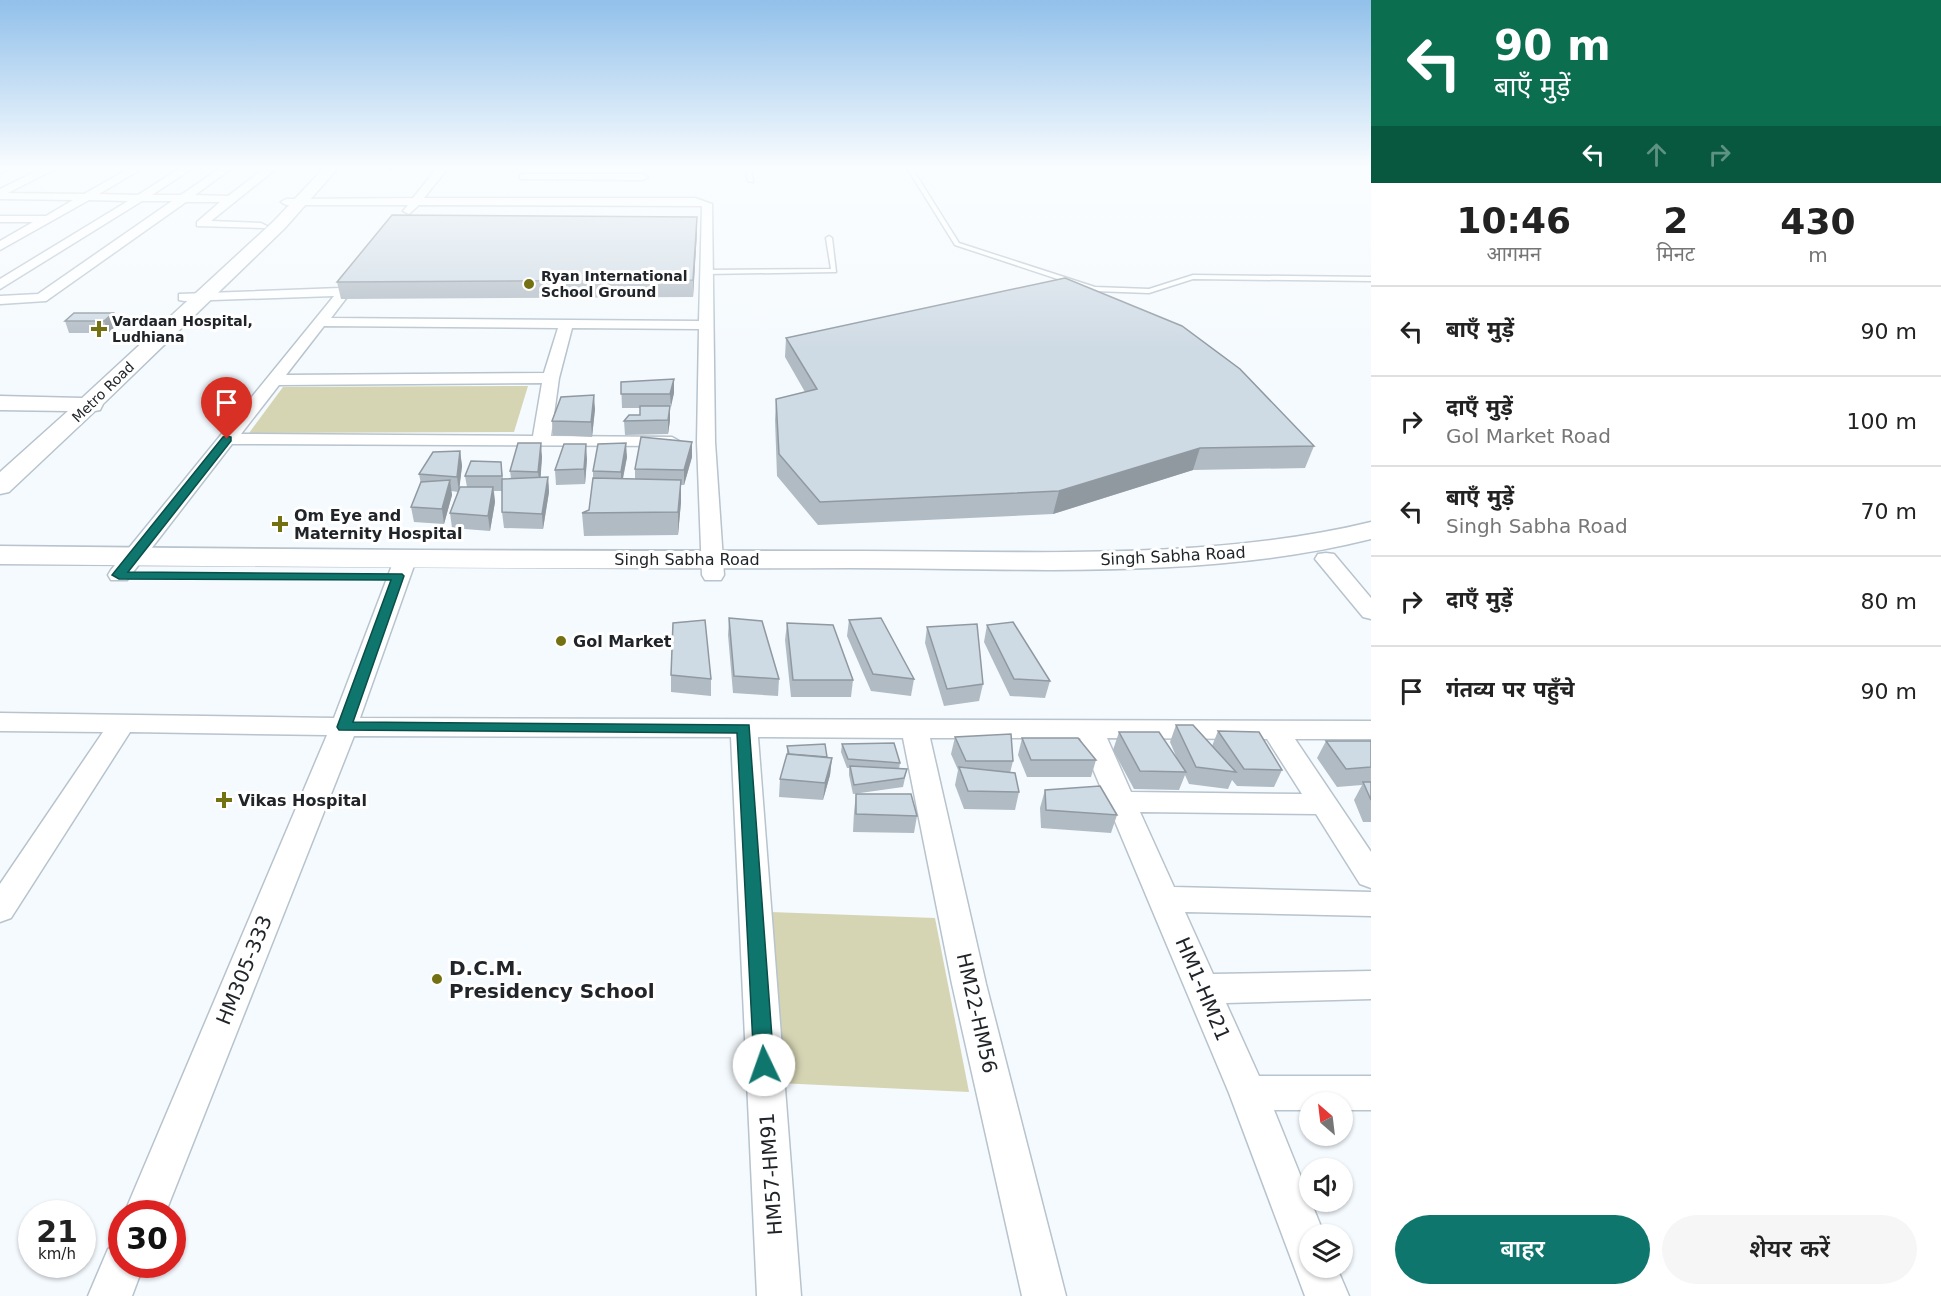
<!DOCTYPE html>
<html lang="hi">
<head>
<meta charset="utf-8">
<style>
	body { margin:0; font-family:"DejaVu Sans","Noto Sans Devanagari",sans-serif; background:#f6f6f6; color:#222; height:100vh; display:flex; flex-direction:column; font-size:22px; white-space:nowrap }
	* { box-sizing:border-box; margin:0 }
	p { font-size:20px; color:#767676 }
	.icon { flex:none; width:33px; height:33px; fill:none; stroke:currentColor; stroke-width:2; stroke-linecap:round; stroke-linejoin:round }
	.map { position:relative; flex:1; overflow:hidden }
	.sheet { display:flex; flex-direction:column; background:#fff; width:570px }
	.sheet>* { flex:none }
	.hud { background:#0b6e4f; color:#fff; overflow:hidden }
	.needle { width:39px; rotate:332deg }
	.tools { position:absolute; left:1299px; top:1092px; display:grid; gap:12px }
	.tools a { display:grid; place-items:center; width:54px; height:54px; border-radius:50%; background:#fff; box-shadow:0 2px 4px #0004; font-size:30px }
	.speed { position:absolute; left:18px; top:1200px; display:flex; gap:12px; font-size:30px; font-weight:700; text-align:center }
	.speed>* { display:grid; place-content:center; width:78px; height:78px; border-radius:50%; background:#fff; box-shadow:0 2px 4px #0004; line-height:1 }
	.speed small { font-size:15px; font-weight:400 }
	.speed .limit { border:9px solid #d22; background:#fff; color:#111 }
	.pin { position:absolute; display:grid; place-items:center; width:51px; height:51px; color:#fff; margin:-62px -26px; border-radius:50% 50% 50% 0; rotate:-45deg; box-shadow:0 0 6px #0007 }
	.pin .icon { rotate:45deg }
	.me { position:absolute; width:66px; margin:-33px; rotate:357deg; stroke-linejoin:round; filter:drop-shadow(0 0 4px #0008) }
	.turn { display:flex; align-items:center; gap:21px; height:126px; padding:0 24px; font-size:27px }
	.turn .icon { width:78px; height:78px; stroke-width:2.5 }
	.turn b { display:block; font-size:42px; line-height:51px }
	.lanes { display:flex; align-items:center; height:57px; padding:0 24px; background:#0003; justify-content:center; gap:30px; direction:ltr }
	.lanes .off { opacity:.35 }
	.eta { display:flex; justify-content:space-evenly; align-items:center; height:102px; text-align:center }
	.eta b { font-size:36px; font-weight:600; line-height:42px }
	.button { display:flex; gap:12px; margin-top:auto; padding:12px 24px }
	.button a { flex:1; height:69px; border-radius:36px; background:#0f766e; color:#fff; font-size:24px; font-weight:600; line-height:69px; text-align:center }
	.button a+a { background:#f6f6f6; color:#222 }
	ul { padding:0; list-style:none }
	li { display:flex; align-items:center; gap:18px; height:90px; padding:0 24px; border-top:2px solid #e0e0e0 }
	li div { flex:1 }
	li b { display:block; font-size:22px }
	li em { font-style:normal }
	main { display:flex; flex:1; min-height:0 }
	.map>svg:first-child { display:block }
</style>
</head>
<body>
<main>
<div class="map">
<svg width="1371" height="1296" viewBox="0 0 1371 1296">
	<rect width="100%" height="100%" fill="#f5fafe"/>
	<g fill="#d5d4b3">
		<polygon points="528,386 514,432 249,433 283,387"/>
		<polygon points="770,912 935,918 969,1092 778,1083"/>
	</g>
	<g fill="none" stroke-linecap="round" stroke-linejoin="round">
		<defs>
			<g id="lane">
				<polygon points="746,168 751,168 753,182 748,181"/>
				<polygon points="907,168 912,168 959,243 1095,287 1149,289 1193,275 1371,277 1371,281 1193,279 1149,293 1094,291 955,245"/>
				<polygon points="829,236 832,238 836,272 706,274 703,272 706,270 831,269 826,238"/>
			</g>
			<g id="street">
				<polygon points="0,168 9,168 0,173"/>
				<polygon points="43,168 57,168 8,193 84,194 130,168 143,168 99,194 138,195 180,168 193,168 152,195 181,195 220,168 232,168 195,195 228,196 265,168 277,168 211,221 261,223 267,226 265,228 197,226 197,222 220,202 186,202 46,301 0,304 0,296 38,294 172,201 142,201 0,289 0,279 128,201 89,200 0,250 0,241 33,222 0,222 0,216 46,216 73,200 0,199 0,189"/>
				<path d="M 437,168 L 448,168 L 424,198 L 695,198 L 712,204 L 715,442 L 724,575 L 721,580 L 705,580 L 702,575 L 697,442 L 699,329 L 572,328 L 559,378 L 551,436 L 672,437 L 681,442 L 678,446 L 232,444 L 127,580 L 111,580 L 108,575 L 111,570 L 334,296 L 184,301 L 179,300 L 179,294 L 340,288 L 356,268 L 361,267 L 367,271 L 331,318 L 699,321 L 702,206 L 419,205 L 409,214 L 403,211 L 408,205 L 286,205 L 281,202 L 286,199 L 413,198 ZM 324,326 L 558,328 L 544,373 L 286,375 ZM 542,383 L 533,436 L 241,434 L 279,385 Z"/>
				<polygon points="524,174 643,174 648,177 643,180 520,179 520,175"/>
				<polygon points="1326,553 1334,554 1371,598 1371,619 1363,617 1315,559 1318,554"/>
				<path d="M 405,554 L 413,555 L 416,560 L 360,718 L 1371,721 L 1371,739 L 1295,739 L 1371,852 L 1371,888 L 1360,884 L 1316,814 L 1140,812 L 1174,887 L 1371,892 L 1371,916 L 1185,912 L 1213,974 L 1371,971 L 1371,999 L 1226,1003 L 1259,1076 L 1371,1076 L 1371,1110 L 1342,1110 L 1342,1102 L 1310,1102 L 1310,1110 L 1274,1110 L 1324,1234 L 1310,1234 L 1310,1268 L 1337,1268 L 1349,1296 L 1305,1296 L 1229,1093 L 1080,738 L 930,738 L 986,984 L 1066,1296 L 1022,1296 L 952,984 L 903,738 L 758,737 L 801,1296 L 757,1296 L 731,737 L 354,736 L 165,1214 L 124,1214 L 327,735 L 130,732 L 11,918 L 0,922 L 0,884 L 103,732 L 0,731 L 0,713 L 334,718 L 394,560 L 397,555 ZM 1107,738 L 1267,739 L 1302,794 L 1131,792 Z"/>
				<polygon points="122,1244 122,1264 144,1264 132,1296 88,1296 108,1249"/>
			</g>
			<g id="secondary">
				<polygon points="324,168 338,168 285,228 103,404 100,410 95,411 9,492 0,494 0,472 68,411 0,410 0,396 82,398 274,221"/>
				<path d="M 1371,522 L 1371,539 C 1205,581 1019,568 849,568 C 566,569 283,567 0,564 L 0,546 C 281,550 561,551 842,551 C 1015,550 1202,563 1371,522 Z"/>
			</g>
		</defs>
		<use href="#lane" stroke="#b7c3cd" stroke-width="3"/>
		<use href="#street" stroke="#b7c3cd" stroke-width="3"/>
		<use href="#secondary" stroke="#b7c3cd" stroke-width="3"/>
		<use href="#lane" fill="#fff" fill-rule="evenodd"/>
		<use href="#street" fill="#fff" fill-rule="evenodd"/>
		<use href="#secondary" fill="#fff" fill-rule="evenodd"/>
	</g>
	<g fill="#b1bbc4">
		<polygon points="386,168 407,168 408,170 387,171"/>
		<polygon points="697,232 693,297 341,299 337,282"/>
		<polygon points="113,313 117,325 108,333 69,333 65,321"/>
		<polygon points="786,338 1314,446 1305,468 1193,470 1053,514 818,525 777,476 775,420 776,399 805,392 785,357"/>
		<polygon points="674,379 674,393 670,407 670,420 668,434 625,435 624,421 640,415 640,408 622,408 621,382"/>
		<polygon points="595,409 592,437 553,435 552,421"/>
		<polygon points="692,442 692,457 684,485 681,485 681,502 678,535 584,536 582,513 589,510 593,478 593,471 627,457 623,479 635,479 635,469"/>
		<polygon points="460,451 462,466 459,488 467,487 465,476 501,462 503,479 511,478 510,471 542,457 540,478 548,477 549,492 543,529 504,528 502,512 502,491 494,491 495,502 490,531 452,528 450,513 458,492 451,491 452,495 444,524 414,522 411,507 421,484 419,474"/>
		<polygon points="587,459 585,484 556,485 555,470"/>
		<polygon points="729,618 779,679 778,696 733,693 728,635"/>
		<polygon points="849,620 914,679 911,696 871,691 847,636"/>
		<polygon points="787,623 853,680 851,697 791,697 785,640"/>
		<polygon points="987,625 1050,681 1045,698 1010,696 984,642"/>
		<polygon points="927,627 983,684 979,701 944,706 925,643"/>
		<polygon points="671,675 711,679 711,696 671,692"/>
		<polygon points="1176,725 1212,746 1218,731 1282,770 1274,787 1237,786 1232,780 1228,789 1189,784 1185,775 1179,790 1134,789 1113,750 1119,732 1178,761 1170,742"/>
		<polygon points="955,737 1013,761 1010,773 1019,792 1015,810 964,809 955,785 958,770 951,754"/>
		<polygon points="1022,738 1096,760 1091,777 1027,777 1018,755"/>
		<polygon points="1371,739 1371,822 1363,822 1354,800 1362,785 1337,787 1317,758 1326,741 1370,741"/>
		<polygon points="842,744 900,763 899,769 907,769 903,787 853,794 849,775 849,768 847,768 841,752"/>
		<polygon points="787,746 827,757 832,758 830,775 823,800 779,797 780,779 787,756"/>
		<polygon points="1045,790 1117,815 1111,833 1041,828 1040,808"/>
		<polygon points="856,794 917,816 914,833 853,832 854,812"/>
	</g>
	<g fill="#9099a0">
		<polygon points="697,217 697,232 693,297 693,280"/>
		<polygon points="113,313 117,325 108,333 104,321"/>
		<polygon points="674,379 674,393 671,407 670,394"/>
		<polygon points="594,395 595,409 592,437 591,422"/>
		<polygon points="670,406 670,420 668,434 668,420"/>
		<polygon points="692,442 692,457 684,485 684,470"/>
		<polygon points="541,443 542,457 540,487 538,472"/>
		<polygon points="626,443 627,457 621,487 621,472"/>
		<polygon points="586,444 587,459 585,484 584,469"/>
		<polygon points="1200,448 1193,470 1053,514 1059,491"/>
		<polygon points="460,451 462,466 459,492 457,477"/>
		<polygon points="548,477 549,492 543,529 542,514"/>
		<polygon points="450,480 452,495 444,524 442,509"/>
		<polygon points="681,480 681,502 678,535 678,512"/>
		<polygon points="493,487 495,502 490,531 488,516"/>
		<polygon points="832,758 830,775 823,800 825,783"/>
	</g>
	<g fill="#cedae4" stroke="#9099a0" stroke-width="1.5">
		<polygon points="392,215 697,217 693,280 337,282"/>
		<polygon points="1065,278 1182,326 1240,369 1314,446 1200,448 1059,491 820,502 779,454 776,399 817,389 786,338"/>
		<polygon points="74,313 113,313 104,321 65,321"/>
		<polygon points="674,379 670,394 621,394 621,382"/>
		<polygon points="594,395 591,422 552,421 561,397"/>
		<polygon points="640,406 670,406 668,420 624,421 629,415 640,415"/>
		<polygon points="641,437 692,442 684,470 635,469"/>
		<polygon points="518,443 541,443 538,472 510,471"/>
		<polygon points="626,443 621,472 593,471 598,444"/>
		<polygon points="564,444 586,444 584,469 555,470"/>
		<polygon points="460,451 457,477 419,474 433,452"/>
		<polygon points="471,461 501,462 502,476 465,476"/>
		<polygon points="548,477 542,514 502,512 502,479"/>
		<polygon points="593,478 681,480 678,512 582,513 589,510"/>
		<polygon points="450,480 442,509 411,507 421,482"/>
		<polygon points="460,487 493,487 488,516 450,513"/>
		<polygon points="729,618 762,621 779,679 734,676"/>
		<polygon points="881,618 914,679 873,674 849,620"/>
		<polygon points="705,620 711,679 671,675 673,623"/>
		<polygon points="1013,622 1050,681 1014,679 987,625"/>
		<polygon points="787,623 833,625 853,680 793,680"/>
		<polygon points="977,624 983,684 947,689 927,627"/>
		<polygon points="1176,725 1193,725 1236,772 1196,767"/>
		<polygon points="1218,731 1259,732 1282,770 1244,769"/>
		<polygon points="1119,732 1159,732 1186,772 1140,771"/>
		<polygon points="1011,734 1013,761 966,761 955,737"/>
		<polygon points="1022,738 1078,738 1096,760 1031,760"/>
		<polygon points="1326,741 1371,741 1371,767 1346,769"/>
		<polygon points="894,743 900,763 848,759 842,744"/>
		<polygon points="825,744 827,757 789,754 787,746"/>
		<polygon points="787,754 832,758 825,783 780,779"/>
		<polygon points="850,766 907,769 904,778 854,785"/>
		<polygon points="959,767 1015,773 1019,792 968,791"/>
		<polygon points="1363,782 1371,782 1371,800"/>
		<polygon points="1100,786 1117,815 1046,810 1045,790"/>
		<polygon points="856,794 911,794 917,816 856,814"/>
	</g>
	<linearGradient id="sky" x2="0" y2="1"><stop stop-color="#91c0ea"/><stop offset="0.48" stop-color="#fafdff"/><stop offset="1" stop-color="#fafdff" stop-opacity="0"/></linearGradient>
	<rect width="1371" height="350" fill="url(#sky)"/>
	<polygon fill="#0f766e" stroke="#0a4d48" stroke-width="1.5" points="227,436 231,437 231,441 128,572 402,574 404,576 353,722 749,725 774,1065 771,1072 764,1075 757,1072 754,1065 737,733 339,730 337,727 391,580 119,579 112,575 223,437"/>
	<g fill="#747113" stroke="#fff" stroke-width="2">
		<circle cx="529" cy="284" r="6"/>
		<path d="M96 320h6v6h6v6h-6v6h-6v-6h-6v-6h6z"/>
		<path d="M277 515h6v6h6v6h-6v6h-6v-6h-6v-6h6z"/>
		<circle cx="561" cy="641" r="6"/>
		<path d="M221 791h6v6h6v6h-6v6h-6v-6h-6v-6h6z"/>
		<circle cx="437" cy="979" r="6"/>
	</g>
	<g text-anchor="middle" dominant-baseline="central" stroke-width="6" stroke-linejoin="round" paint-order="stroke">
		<g font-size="14" font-weight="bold" fill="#212529" stroke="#fff" text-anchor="start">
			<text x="541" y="276">Ryan International<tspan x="541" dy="16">School Ground</tspan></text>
			<text x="112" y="321">Vardaan Hospital,<tspan x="112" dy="16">Ludhiana</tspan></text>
		</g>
		<g font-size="14" fill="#212529" stroke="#fff">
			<text transform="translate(103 392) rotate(-44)">Metro Road</text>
		</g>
		<g font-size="16" font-weight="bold" fill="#212529" stroke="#fff" text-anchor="start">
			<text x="294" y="515">Om Eye and<tspan x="294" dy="18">Maternity Hospital</tspan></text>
			<text x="573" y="641">Gol Market</text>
			<text x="238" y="800">Vikas Hospital</text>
		</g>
		<g font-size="16" fill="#212529" stroke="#fff">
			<text transform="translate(1173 556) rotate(-3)">Singh Sabha Road</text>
			<text x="687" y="559">Singh Sabha Road</text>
		</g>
		<g font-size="20" font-weight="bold" fill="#212529" stroke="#fff" text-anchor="start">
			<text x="449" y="968">D.C.M.<tspan x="449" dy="23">Presidency School</tspan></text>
		</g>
		<g font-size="20" fill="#212529" stroke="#fff">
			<text transform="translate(244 970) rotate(-68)">HM305-333</text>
			<text transform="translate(1203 989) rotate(67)">HM1-HM21</text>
			<text transform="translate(977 1013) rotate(77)">HM22-HM56</text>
			<text transform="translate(771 1174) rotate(-94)">HM57-HM91</text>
		</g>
	</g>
</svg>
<div class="tools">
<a><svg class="needle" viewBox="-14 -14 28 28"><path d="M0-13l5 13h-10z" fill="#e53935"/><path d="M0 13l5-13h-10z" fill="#767676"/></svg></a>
<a><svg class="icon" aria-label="sound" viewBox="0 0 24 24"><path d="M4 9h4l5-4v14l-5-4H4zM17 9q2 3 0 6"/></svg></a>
<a><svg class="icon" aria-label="layers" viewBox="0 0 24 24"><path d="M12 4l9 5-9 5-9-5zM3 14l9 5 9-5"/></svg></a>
</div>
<div class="speed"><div>21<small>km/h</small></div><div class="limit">30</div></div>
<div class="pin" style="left:227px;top:439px;background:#d93025"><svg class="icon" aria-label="arrive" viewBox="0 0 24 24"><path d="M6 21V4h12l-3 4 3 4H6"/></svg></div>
<svg class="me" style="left:764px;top:1065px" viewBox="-20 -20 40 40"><circle r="19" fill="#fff"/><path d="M0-13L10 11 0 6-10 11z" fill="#0f766e"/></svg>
</div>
<section class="sheet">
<div class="hud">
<div class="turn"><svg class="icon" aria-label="left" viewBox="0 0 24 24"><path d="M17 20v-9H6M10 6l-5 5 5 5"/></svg><div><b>90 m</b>बाएँ मुड़ें</div></div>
<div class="lanes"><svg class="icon" aria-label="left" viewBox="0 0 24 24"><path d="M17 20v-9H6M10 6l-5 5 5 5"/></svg><svg class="icon off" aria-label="ahead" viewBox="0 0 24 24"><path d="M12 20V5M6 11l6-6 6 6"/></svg><svg class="icon off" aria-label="right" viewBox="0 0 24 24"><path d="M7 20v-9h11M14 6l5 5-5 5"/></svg></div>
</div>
<div class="eta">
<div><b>10:46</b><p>आगमन</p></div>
<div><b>2</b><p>मिनट</p></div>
<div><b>430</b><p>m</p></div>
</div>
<ul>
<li><svg class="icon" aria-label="left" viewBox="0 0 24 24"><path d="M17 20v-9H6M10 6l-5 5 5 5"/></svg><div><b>बाएँ मुड़ें</b></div><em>90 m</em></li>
<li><svg class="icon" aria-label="right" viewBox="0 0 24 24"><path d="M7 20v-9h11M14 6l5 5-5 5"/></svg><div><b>दाएँ मुड़ें</b><p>Gol Market Road</p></div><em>100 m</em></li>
<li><svg class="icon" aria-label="left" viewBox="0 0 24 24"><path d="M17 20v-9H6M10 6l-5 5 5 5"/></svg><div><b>बाएँ मुड़ें</b><p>Singh Sabha Road</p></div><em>70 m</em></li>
<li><svg class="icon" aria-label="right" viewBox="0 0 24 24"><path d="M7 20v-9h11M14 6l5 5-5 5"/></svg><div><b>दाएँ मुड़ें</b></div><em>80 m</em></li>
<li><svg class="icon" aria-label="arrive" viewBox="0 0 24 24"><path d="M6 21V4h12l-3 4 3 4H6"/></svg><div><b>गंतव्य पर पहुँचे</b></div><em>90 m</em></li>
</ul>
<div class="button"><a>बाहर</a><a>शेयर करें</a></div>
</section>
</main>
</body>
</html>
